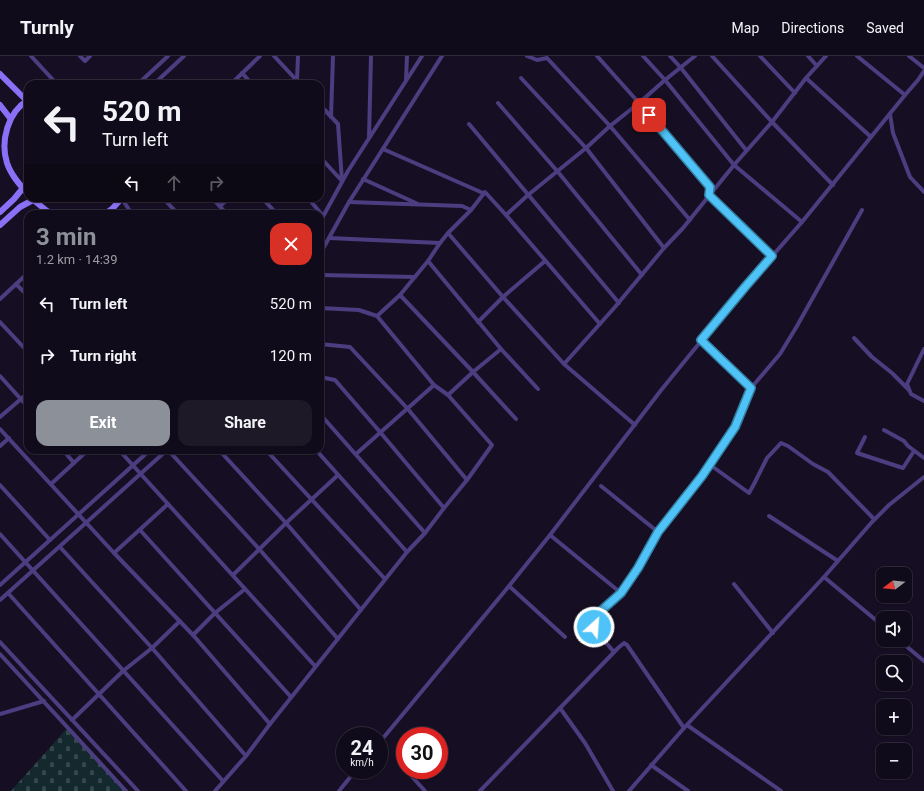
<!DOCTYPE html>
<html lang="en">
<head>
<meta charset="utf-8">
<style>
	body { margin:0; font-family:Roboto,sans-serif; background:#1e1927; color:#f1f3f6; height:100vh; display:flex; flex-direction:column; font-size:15px; white-space:nowrap }
	* { box-sizing:border-box; margin:0 }
	p { font-size:13px; color:#9c9ba2 }
	.icon { flex:none; width:22px; height:22px; fill:none; stroke:currentColor; stroke-width:2; stroke-linecap:round; stroke-linejoin:round }
	.map { position:relative; flex:1; overflow:hidden }
	.drawer { position:absolute; left:24px; top:154px; width:300px; height:244px; display:flex; flex-direction:column; background:#100b1a; border-radius:12px; box-shadow:0 1px 3px #0004,0 0 0 1px #302b39 }
	.drawer>* { flex:none }
	.banner { position:absolute; left:24px; top:24px; width:300px; height:122px; border-radius:12px; box-shadow:0 1px 3px #0004,0 0 0 1px #302b39; background:#100b1a; color:#f1f3f6; overflow:hidden }
	.needle { width:26px; rotate:254deg }
	.fabs { position:absolute; left:876px; top:511px; display:grid; gap:8px }
	.fabs a { display:grid; place-items:center; width:36px; height:36px; border-radius:8px; background:#100b1a; box-shadow:0 1px 3px #0004,0 0 0 1px #302b39; font-size:20px }
	.speed { position:absolute; left:336px; top:671px; display:flex; gap:8px; font-size:20px; font-weight:700; text-align:center }
	.speed>* { display:grid; place-content:center; width:52px; height:52px; border-radius:50%; background:#100b1a; box-shadow:0 1px 3px #0004,0 0 0 1px #302b39; line-height:1 }
	.speed small { font-size:10px; font-weight:400 }
	.speed .limit { border:6px solid #d22; background:#fff; color:#111 }
	.pin { position:absolute; display:grid; place-items:center; width:34px; height:34px; color:#fff; margin:-17px; border-radius:8px; box-shadow:0 2px 6px #0006 }
	.me { position:absolute; width:44px; margin:-22px; rotate:26deg; stroke-linejoin:round; filter:drop-shadow(0 0 3px #0008) }
	.turn { display:flex; align-items:center; gap:14px; height:84px; padding:0 12px; font-size:18px }
	.turn .icon { width:52px; height:52px; stroke-width:2.5 }
	.turn b { display:block; font-size:28px; line-height:34px }
	.lanes { display:flex; align-items:center; height:38px; padding:0 12px; background:#0003; justify-content:center; gap:20px; direction:ltr }
	.lanes .off { opacity:.35 }
	.round { display:grid; place-items:center; flex:none; width:42px; height:42px; border-radius:12px; background:#1e1927 }
	.headline { display:flex; align-items:center; justify-content:space-between; height:68px; padding:0 12px }
	h1 { font-size:24px; font-weight:700; line-height:30px; color:#8c9099 }
	.cta { display:flex; gap:8px; margin-top:auto; padding:8px 12px }
	.cta a { flex:1; height:46px; border-radius:12px; background:#8c9099; color:#fff; font-size:16px; font-weight:700; line-height:46px; text-align:center }
	.cta a+a { background:#1e1927; color:#f1f3f6 }
	ul { padding:0; list-style:none }
	li { display:flex; align-items:center; gap:12px; height:52px; padding:0 12px }
	li div { flex:1 }
	li b { display:block; font-size:15px }
	li em { font-style:normal }
	header { display:flex; align-items:center; gap:24px; box-sizing:border-box; height:56px; padding:0 20px; background:#100b1a; border-bottom:1px solid #302b39 }
	header strong { font-size:19px }
	nav { display:flex; gap:22px; margin-inline-start:auto; font-size:14px }
	.map>svg:first-child { display:block }
</style>
</head>
<body>
<header>
<strong>Turnly</strong>
<nav><a>Map</a><a>Directions</a><a>Saved</a></nav>
</header>
<div class="map">
<svg width="924" height="735" viewBox="0 0 924 735">
	<defs>
		<pattern id="cemetery-stones" width="16" height="16" patternUnits="userSpaceOnUse"><rect width="16" height="16" fill="#13292d"/><path d="M2 7V4a2 2 0 0 1 4 0v3zM10 15v-3a2 2 0 0 1 4 0v3z" fill="#35474c"/></pattern>
	</defs>
	<rect width="100%" height="100%" fill="#160f23"/>
	<polygon fill="url(#cemetery-stones)" points="68,671 126,735 11,735"/>
	<g fill="none" stroke-linecap="round" stroke-linejoin="round">
		<g stroke="#4b3d7f" stroke-width="4">
			<polyline points="31,0 54,25"/>
			<polyline points="80,0 85,5 90,0"/>
			<polyline points="274,0 300,28"/>
			<polyline points="527,0 537,4 547,2 610,70 690,164"/>
			<polyline points="597,0 639,47 710,131 709,139 772,200"/>
			<polyline points="643,0 665,24 734,109 802,166"/>
			<polyline points="670,0 681,12 746,94"/>
			<polyline points="712,0 772,66 833,129"/>
			<polyline points="760,0 795,37"/>
			<polyline points="808,0 817,10"/>
			<polyline points="857,0 905,39"/>
			<polyline points="909,0 924,12"/>
			<polyline points="242,17 252,28"/>
			<polyline points="521,22 586,92 664,192"/>
			<polyline points="806,22 871,81"/>
			<polyline points="297,24 298,0"/>
			<polyline points="406,24 407,0"/>
			<polyline points="138,28 168,0"/>
			<polyline points="154,28 184,0"/>
			<polyline points="231,28 260,0"/>
			<polyline points="498,47 558,116 642,219"/>
			<polyline points="320,49 338,68 342,125"/>
			<polyline points="890,58 893,77 910,121 924,136"/>
			<polyline points="331,61 333,0"/>
			<polyline points="469,68 619,247"/>
			<polyline points="369,82 371,0"/>
			<polyline points="383,93 483,137"/>
			<polyline points="320,101 342,125"/>
			<polyline points="363,123 418,148"/>
			<polyline points="163,142 178,158"/>
			<polyline points="212,142 227,158"/>
			<polyline points="262,142 277,158"/>
			<polyline points="308,142 323,160"/>
			<polyline points="122,143 132,158"/>
			<polyline points="349,146 462,150 471,154 485,136 506,159 528,139 586,92 610,70 639,47 665,24 695,0"/>
			<polyline points="220,150 229,142"/>
			<polyline points="471,154 448,177 503,241 564,308 635,369"/>
			<polyline points="506,159 600,268"/>
			<polyline points="320,166 348,115 422,0"/>
			<polyline points="329,182 440,187"/>
			<polyline points="320,198 349,146 442,0"/>
			<polyline points="428,205 501,293 538,333"/>
			<polyline points="320,219 415,221"/>
			<polyline points="16,228 28,240"/>
			<polyline points="400,239 473,316 516,363"/>
			<polyline points="0,243 28,217"/>
			<polyline points="320,252 359,254 377,260 434,329"/>
			<polyline points="377,260 400,239 428,205 440,187 448,177"/>
			<polyline points="0,266 28,296"/>
			<polyline points="478,266 503,241 545,205"/>
			<polyline points="854,282 872,301 892,317 909,334"/>
			<polyline points="701,284 751,332"/>
			<polyline points="320,288 350,291 407,352 467,424"/>
			<polyline points="924,293 907,328 911,338 924,345"/>
			<polyline points="564,308 615,251 664,192 683,172 734,109 772,66 806,22 826,0"/>
			<polyline points="0,320 28,351"/>
			<polyline points="320,321 335,324 380,376 444,452"/>
			<polyline points="320,358 425,477"/>
			<polyline points="0,361 28,337"/>
			<polyline points="0,373 114,497 193,579 270,668"/>
			<polyline points="884,374 904,385 908,390 924,402"/>
			<polyline points="865,381 857,397 903,412 914,395"/>
			<polyline points="0,390 9,382"/>
			<polyline points="63,394 74,407"/>
			<polyline points="119,394 315,610"/>
			<polyline points="168,394 260,494 338,583"/>
			<polyline points="219,394 286,467 361,554"/>
			<polyline points="266,394 385,523"/>
			<polyline points="316,394 407,496"/>
			<polyline points="356,398 434,329 448,339 473,316 501,293"/>
			<polyline points="709,408 749,437 754,428 767,402 781,387 788,390 813,408 828,416 874,463"/>
			<polyline points="51,428 88,394"/>
			<polyline points="0,429 50,484"/>
			<polyline points="601,430 658,476"/>
			<polyline points="769,460 838,505"/>
			<polyline points="140,474 291,641"/>
			<polyline points="0,478 223,725"/>
			<polyline points="550,479 621,537"/>
			<polyline points="60,491 152,592 246,700"/>
			<polyline points="114,497 168,448"/>
			<polyline points="233,519 286,467 338,419"/>
			<polyline points="824,521 883,570"/>
			<polyline points="734,528 773,577"/>
			<polyline points="0,529 150,394"/>
			<polyline points="509,530 565,581"/>
			<polyline points="8,537 186,735"/>
			<polyline points="0,544 167,394"/>
			<polyline points="193,579 215,557 245,533"/>
			<polyline points="899,584 924,605"/>
			<polyline points="0,586 138,735"/>
			<polyline points="614,596 597,576 594,571 594,561 621,537 638,512 658,476 702,420 735,371 751,332 780,298 797,270 862,154"/>
			<polyline points="0,598 126,735"/>
			<polyline points="560,652 585,687 613,735"/>
			<polyline points="0,658 44,645"/>
			<polyline points="72,664 123,615 152,592 180,565"/>
			<polyline points="687,669 781,735"/>
			<polyline points="379,687 509,530 550,479 662,333 745,231 802,166 905,39 918,24 924,15"/>
			<polyline points="399,706 405,713"/>
			<polyline points="651,709 688,735"/>
			<polyline points="406,714 425,735"/>
			<polyline points="215,735 246,700 270,668 407,496 425,477 444,452 467,424 492,389 448,339"/>
			<polyline points="339,735 356,714"/>
			<polyline points="480,735 618,592 624,587 627,589 684,672"/>
			<polyline points="629,735 684,672 824,521 872,466 889,449 924,421"/>
		</g>
		<g stroke="#8a70f7" stroke-width="6">
			<polyline points="0,18 27,45"/>
			<path d="M 28,44 C 8,56 0,85 7,107 C 11,119 20,129 28,138"/>
			<polyline points="0,49 10,62"/>
			<polyline points="31,142 47,155 53,158"/>
			<polyline points="0,156 14,143 23,132"/>
			<polyline points="105,158 112,153 122,142"/>
			<polyline points="0,169 20,151 33,144"/>
		</g>
	</g>
	<g fill="none" stroke-linecap="round" stroke-linejoin="round">
		<defs>
			<polyline id="route" points="594,571 594,561 621,537 638,512 658,476 702,420 735,371 751,332 701,284 745,231 772,200 709,139 710,131 649,59"/>
		</defs>
		<use href="#route" stroke="#337fa1" stroke-width="10"/>
		<use href="#route" stroke="#4fc3f7" stroke-width="7"/>
	</g>
</svg>
<div class="fabs">
<a><svg class="needle" viewBox="-14 -14 28 28"><path d="M0-13l5 13h-10z" fill="#e53935"/><path d="M0 13l5-13h-10z" fill="#9c9ba2"/></svg></a>
<a><svg class="icon" aria-label="sound" viewBox="0 0 24 24"><path d="M4 9h4l5-4v14l-5-4H4zM17 9q2 3 0 6"/></svg></a>
<a><svg class="icon" aria-label="search" viewBox="0 0 24 24"><circle cx="10" cy="10" r="6"/><path d="M15 15l6 6"/></svg></a>
<a>+</a>
<a>−</a>
</div>
<div class="speed"><div>24<small>km/h</small></div><div class="limit">30</div></div>
<div class="pin" style="left:649px;top:59px;background:#d93025"><svg class="icon" aria-label="arrive" viewBox="0 0 24 24"><path d="M6 21V4h12l-3 4 3 4H6"/></svg></div>
<svg class="me" style="left:594px;top:571px" viewBox="-20 -20 40 40"><circle r="17" fill="#4fc3f7" stroke="#fff" stroke-width="3"/><path d="M0-11L8 9 0 5-8 9z" fill="#fff"/></svg>
<div class="banner">
<div class="turn"><svg class="icon" aria-label="left" viewBox="0 0 24 24"><path d="M17 20v-9H6M10 6l-5 5 5 5"/></svg><div><b>520 m</b>Turn left</div></div>
<div class="lanes"><svg class="icon" aria-label="left" viewBox="0 0 24 24"><path d="M17 20v-9H6M10 6l-5 5 5 5"/></svg><svg class="icon off" aria-label="ahead" viewBox="0 0 24 24"><path d="M12 20V5M6 11l6-6 6 6"/></svg><svg class="icon off" aria-label="right" viewBox="0 0 24 24"><path d="M7 20v-9h11M14 6l5 5-5 5"/></svg></div>
</div>
<section class="drawer">
<div class="headline"><div><h1>3 min</h1><p>1.2 km · 14:39</p></div><a class="round" style="background:#d93025;color:#fff"><svg class="icon" aria-label="close" viewBox="0 0 24 24"><path d="M6 6l12 12M18 6L6 18"/></svg></a></div>
<ul>
<li><svg class="icon" aria-label="left" viewBox="0 0 24 24"><path d="M17 20v-9H6M10 6l-5 5 5 5"/></svg><div><b>Turn left</b></div><em>520 m</em></li>
<li><svg class="icon" aria-label="right" viewBox="0 0 24 24"><path d="M7 20v-9h11M14 6l5 5-5 5"/></svg><div><b>Turn right</b></div><em>120 m</em></li>
</ul>
<div class="cta"><a>Exit</a><a>Share</a></div>
</section>
</div>
</body>
</html>
